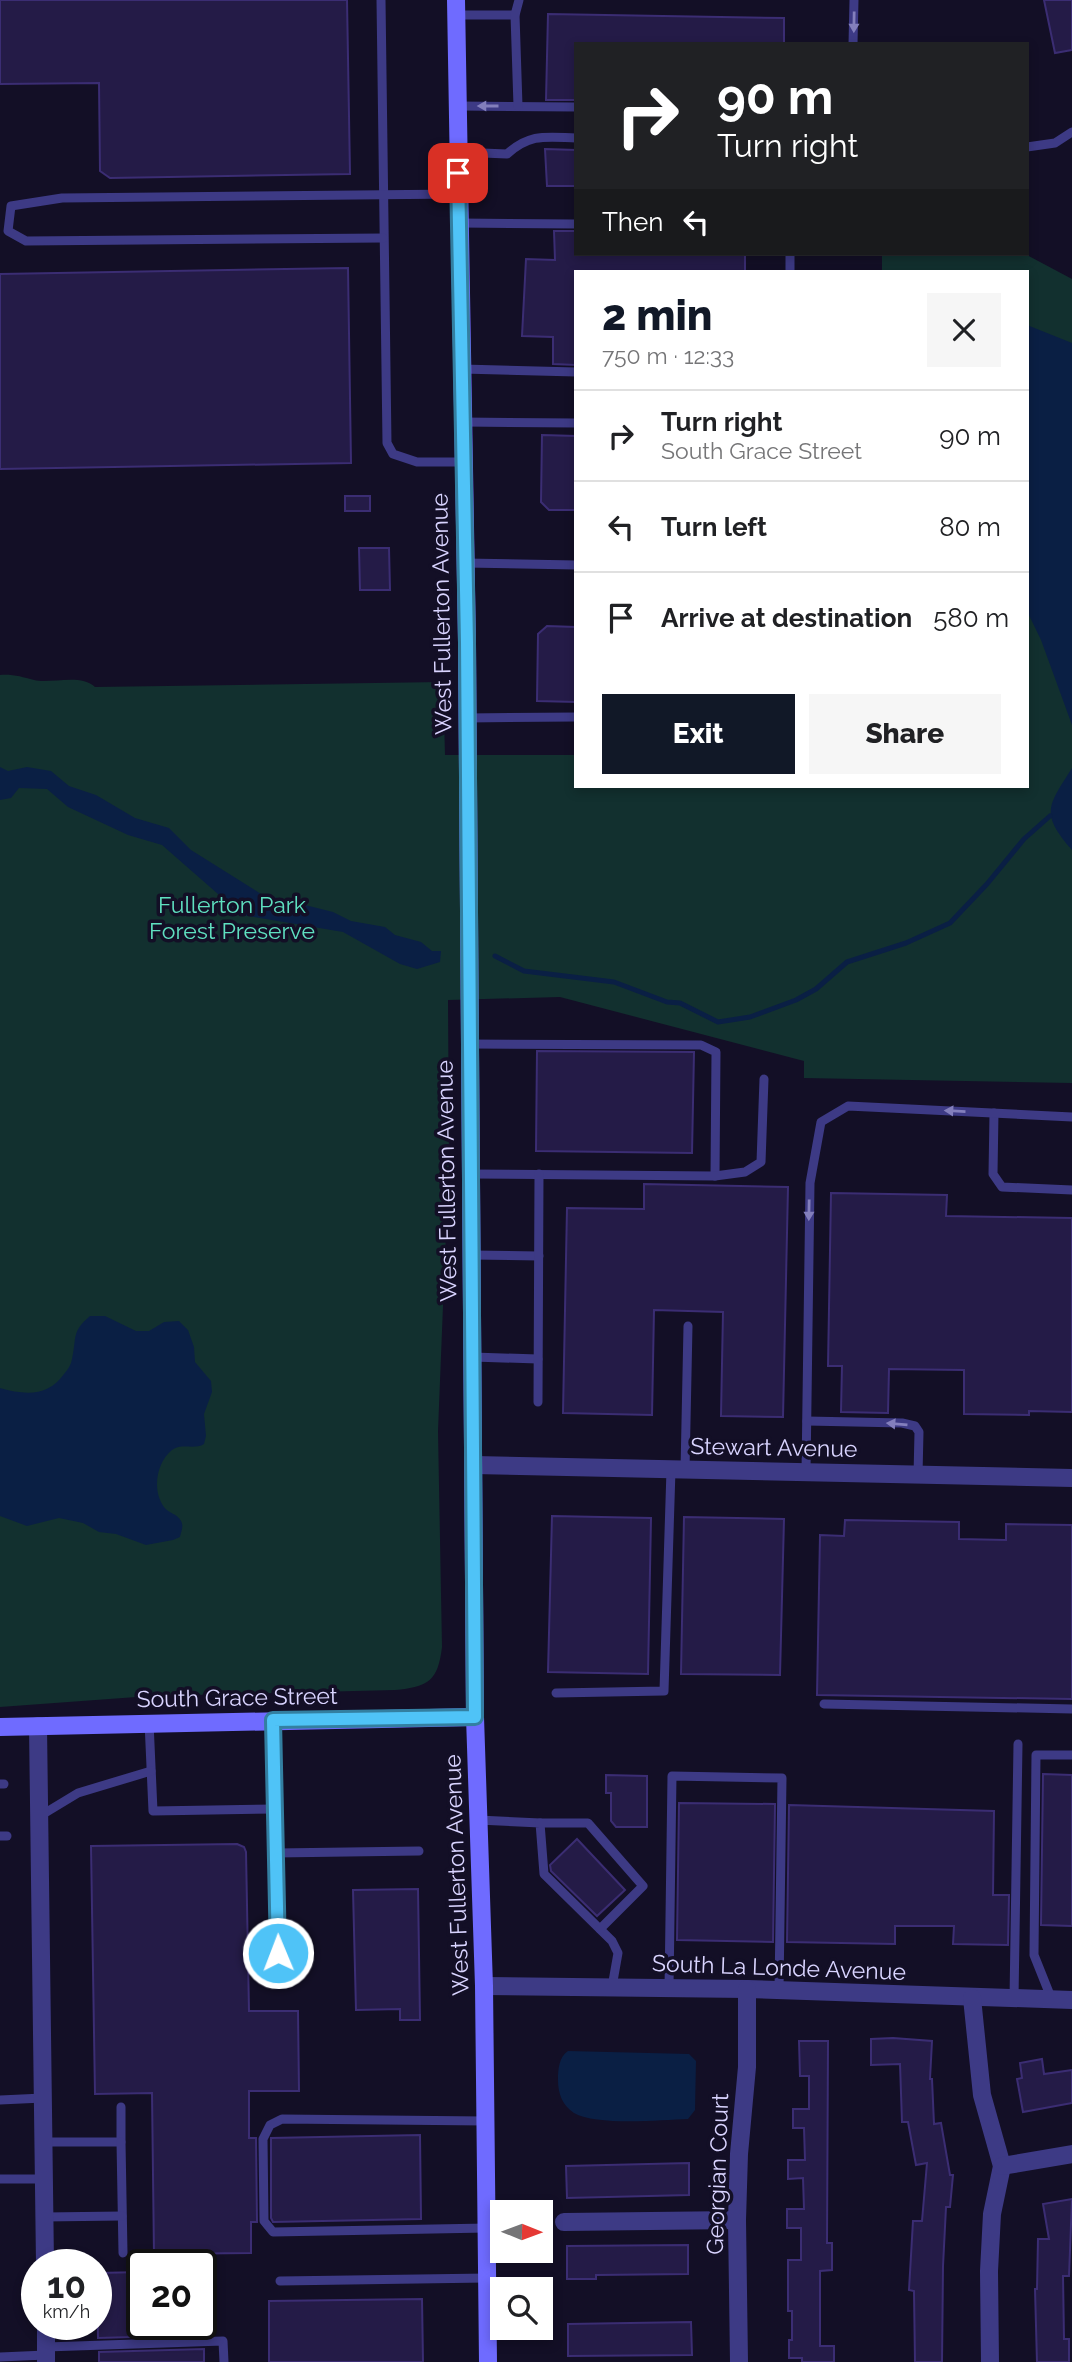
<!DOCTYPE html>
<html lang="en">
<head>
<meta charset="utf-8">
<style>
	body { margin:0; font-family:Raleway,sans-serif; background:#f6f6f6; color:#202124; height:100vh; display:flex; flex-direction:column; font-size:26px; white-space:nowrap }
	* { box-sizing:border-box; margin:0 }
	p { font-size:23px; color:#757577 }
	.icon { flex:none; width:38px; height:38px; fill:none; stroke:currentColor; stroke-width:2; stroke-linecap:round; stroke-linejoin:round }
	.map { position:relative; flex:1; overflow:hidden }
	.sheet { position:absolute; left:574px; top:270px; width:455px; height:518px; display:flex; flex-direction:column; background:#fff; border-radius:0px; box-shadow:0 4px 10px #0003 }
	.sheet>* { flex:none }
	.guide { position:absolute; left:574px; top:42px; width:455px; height:214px; border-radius:0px; box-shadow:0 4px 10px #0003; background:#202124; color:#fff; overflow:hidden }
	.needle { width:46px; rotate:91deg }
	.tools { position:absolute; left:490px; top:2200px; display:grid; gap:14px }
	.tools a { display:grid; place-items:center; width:63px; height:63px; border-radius:0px; background:#fff; box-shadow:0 4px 10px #0003; font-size:35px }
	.speed { position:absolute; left:21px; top:2249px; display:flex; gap:14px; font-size:35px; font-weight:700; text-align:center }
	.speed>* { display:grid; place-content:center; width:91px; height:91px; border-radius:50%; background:#fff; box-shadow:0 4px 10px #0003; line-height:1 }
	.speed small { font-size:18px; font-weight:400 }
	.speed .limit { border:4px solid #111; border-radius:10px; background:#fff; color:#111 }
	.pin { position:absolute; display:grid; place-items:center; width:60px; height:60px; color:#fff; margin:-30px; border-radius:14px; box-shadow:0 4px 10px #0006 }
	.me { position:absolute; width:77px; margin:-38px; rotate:359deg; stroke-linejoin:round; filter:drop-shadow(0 0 5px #0008) }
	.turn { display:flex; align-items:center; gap:24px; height:147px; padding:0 28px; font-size:32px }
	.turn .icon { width:91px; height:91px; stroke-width:2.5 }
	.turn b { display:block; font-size:49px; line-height:60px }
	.then { display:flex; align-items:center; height:66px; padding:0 28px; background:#0003; gap:14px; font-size:26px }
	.round { display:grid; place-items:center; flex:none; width:74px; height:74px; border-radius:0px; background:#f6f6f6 }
	.summary { display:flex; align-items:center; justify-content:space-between; height:119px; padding:0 28px }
	h1 { font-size:42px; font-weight:800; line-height:52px; color:#111827 }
	.cta { display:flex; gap:14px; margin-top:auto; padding:14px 28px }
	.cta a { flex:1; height:80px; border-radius:0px; background:#111827; color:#fff; font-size:28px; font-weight:800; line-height:80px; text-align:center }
	.cta a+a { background:#f6f6f6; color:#202124 }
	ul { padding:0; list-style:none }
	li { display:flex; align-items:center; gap:21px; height:91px; padding:0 28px; border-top:2px solid #e0e0e0 }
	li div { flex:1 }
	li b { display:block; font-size:26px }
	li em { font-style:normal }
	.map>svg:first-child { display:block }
</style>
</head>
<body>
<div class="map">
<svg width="1072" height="2362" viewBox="0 0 1072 2362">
	<rect width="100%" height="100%" fill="#130f26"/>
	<path fill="#12302f" d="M 882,254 L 1025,254 L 1072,279 L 1072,1083 L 804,1078 L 804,1061 L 560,997 L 448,1000 L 449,1156 L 438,1431 L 442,1647 C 438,1681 428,1687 395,1690 L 150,1696 L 0,1707 L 0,675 C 13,674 22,677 34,680 C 51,684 81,673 95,687 L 443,682 L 445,755 L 576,755 L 576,786 L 1027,786 L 1027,271 L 882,271 Z"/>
	<g fill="#0a1f44">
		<polygon points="1027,325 1072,343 1072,725 1041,640 1027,611"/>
		<polygon points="0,767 8,771 27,767 51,771 69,786 96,795 135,818 169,828 191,850 261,894 333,912 351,921 385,927 395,935 421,942 432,951 441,951 440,962 417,969 400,964 343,932 242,915 162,845 128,835 68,807 47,789 19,788 11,798 0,800"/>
		<path d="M 1072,768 L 1072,850 C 1040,813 1048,806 1072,768 Z"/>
		<path d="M 90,1316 L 105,1316 L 136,1331 L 149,1331 L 164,1322 L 179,1321 L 188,1330 L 194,1347 L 195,1362 L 211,1381 L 212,1392 L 204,1414 L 206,1436 L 204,1444 C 195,1450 181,1443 172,1450 C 156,1463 152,1491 164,1507 C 168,1513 178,1514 181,1521 C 184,1526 181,1532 180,1537 L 173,1540 L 146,1545 L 116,1534 L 99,1532 L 83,1523 L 59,1518 L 27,1526 L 0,1516 L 0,1388 C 25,1395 48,1397 64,1374 C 68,1369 71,1365 72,1359 C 77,1337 71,1332 90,1316 Z"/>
		<path d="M 568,2051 L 689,2054 L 696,2061 L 695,2110 L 688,2119 C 660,2120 596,2126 574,2113 C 562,2105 558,2093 558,2080 C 558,2069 559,2057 568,2051 Z"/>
	</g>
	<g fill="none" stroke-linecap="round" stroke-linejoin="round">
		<polyline stroke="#0a1f44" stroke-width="5" points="495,956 524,971 614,982 667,1002 680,1003 718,1022 750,1017 796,1000 816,989 847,962 906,943 950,923 987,884 1024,839 1050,816"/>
	</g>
	<g fill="#241b47" stroke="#3b2d73" stroke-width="2">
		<polygon points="0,0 347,0 350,174 110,178 100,171 99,83 0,84"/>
		<polygon points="1044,0 1072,0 1072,50 1055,53"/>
		<polygon points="548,14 784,18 784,44 576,44 576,100 546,100"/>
		<polygon points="545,149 576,150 576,186 547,186"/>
		<polygon points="554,231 576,231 576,254 745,254 745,271 576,271 576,365 553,364 553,337 522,336 526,259 555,260"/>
		<polygon points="348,268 351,463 0,469 0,274"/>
		<polygon points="542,435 576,436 576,510 549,510 541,502"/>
		<rect x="345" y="496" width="25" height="15"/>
		<polygon points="359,548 389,548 390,590 360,590"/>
		<polygon points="547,626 576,627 576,702 537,701 538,634"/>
		<polygon points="537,1051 694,1052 692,1153 536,1151"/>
		<polygon points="644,1184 788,1187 783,1417 721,1416 723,1312 654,1310 652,1415 563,1413 567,1208 644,1209"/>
		<polygon points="831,1193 947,1195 946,1216 1072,1218 1072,1412 1029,1411 1029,1415 964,1414 964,1370 889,1369 888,1413 841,1412 842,1366 828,1366"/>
		<polygon points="552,1516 651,1518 648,1674 548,1672"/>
		<polygon points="684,1517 784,1519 780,1675 681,1674"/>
		<polygon points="845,1520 959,1522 959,1539 1006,1540 1006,1524 1072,1525 1072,1699 817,1695 820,1535 844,1536"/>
		<polygon points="1043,1774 1072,1775 1072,1926 1041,1925"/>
		<polygon points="606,1775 647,1776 647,1827 616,1827 611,1821 611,1793 606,1793"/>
		<polygon points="679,1803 775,1804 773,1942 677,1940"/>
		<polygon points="789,1805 994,1811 993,1895 1009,1895 1008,1945 953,1944 954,1926 895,1926 895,1944 787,1942"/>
		<polygon points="577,1839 625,1890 597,1916 551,1871 550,1865"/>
		<polygon points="237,1844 244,1847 246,1852 249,2011 298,2011 299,2091 249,2091 249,2138 256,2138 257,2222 251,2222 251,2253 154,2254 152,2093 95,2094 91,1846"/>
		<polygon points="418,1889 420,2020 400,2020 400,2009 356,2010 353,1890"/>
		<polygon points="893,2038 932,2041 930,2079 932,2079 934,2124 941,2123 950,2175 953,2175 950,2207 946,2207 943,2266 942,2362 915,2362 914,2291 909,2290 913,2221 922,2221 927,2163 916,2165 908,2122 902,2122 900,2064 871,2065 871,2039"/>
		<polygon points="799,2041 828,2041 827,2243 832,2243 832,2270 820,2271 820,2346 834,2346 834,2362 802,2362 802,2358 789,2358 789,2340 792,2340 792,2311 788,2311 788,2260 801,2260 801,2228 787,2228 787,2209 804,2209 803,2178 788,2179 788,2160 805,2160 804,2128 793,2128 793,2109 809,2109 809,2076 800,2076"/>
		<polygon points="1042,2059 1044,2074 1072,2070 1072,2103 1023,2112 1017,2079 1022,2078 1020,2063"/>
		<polygon points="420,2135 421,2219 273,2222 271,2218 271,2138"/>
		<polygon points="689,2163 689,2195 567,2198 566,2166"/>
		<polygon points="1072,2199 1069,2276 1063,2276 1064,2339 1069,2339 1069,2362 1037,2362 1035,2289 1037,2289 1038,2239 1049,2239 1043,2204"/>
		<polygon points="688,2245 688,2274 596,2275 596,2279 567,2279 567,2246"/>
		<polygon points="142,2272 142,2324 204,2324 204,2335 98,2338 97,2273"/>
		<polygon points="422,2299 423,2362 269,2362 269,2301"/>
		<polygon points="691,2322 692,2355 568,2356 568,2324"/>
		<polygon points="204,2349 204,2362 99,2362 99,2352"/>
	</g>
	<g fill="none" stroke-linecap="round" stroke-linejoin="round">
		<g stroke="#3d3a85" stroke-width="9">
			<polyline points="381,0 387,443 393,454 417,462 464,462"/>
			<polyline points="456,15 515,15"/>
			<polyline points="853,44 854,0"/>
			<polyline points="459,106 576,107"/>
			<polyline points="518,106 515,15 519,0"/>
			<polyline points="1027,147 1055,143 1072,132"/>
			<path d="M 458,152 L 507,154 C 531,133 546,137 576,138"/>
			<polyline points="460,223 576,224"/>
			<polyline points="383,238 26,241 8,231 11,206 62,198 459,194"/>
			<polyline points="790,271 790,254"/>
			<polyline points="462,369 576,372"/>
			<polyline points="463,422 576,423"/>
			<polyline points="465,563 576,565"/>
			<polyline points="467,718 576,717"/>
			<polyline points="469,1044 701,1045 716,1052 715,1176"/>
			<polyline points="994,1113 993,1174 1002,1187 1072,1190"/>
			<polyline points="471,1174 715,1176 745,1172 761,1162 764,1079"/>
			<polyline points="472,1255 539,1256"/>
			<polyline points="473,1357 538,1359"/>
			<polyline points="538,1402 539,1174"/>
			<polyline points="807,1421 902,1423 915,1426 919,1432 918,1475"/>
			<polyline points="685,1470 688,1326"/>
			<polyline points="806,1472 810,1183 821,1122 848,1106 1072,1117"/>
			<polyline points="556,1693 664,1691 671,1470"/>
			<polyline points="824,1704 1072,1709"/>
			<polyline points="273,1720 278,1953"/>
			<polyline points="149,1722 153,1811 275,1809"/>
			<polyline points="0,1784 4,1784"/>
			<polyline points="40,1816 78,1793 151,1771"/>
			<polyline points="478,1820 540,1823 544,1874 612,1941 618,1953 612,1987"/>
			<polyline points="540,1823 588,1823 643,1886 600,1929"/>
			<polyline points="0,1836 7,1836"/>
			<polyline points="276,1853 419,1851"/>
			<polyline points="669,1988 672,1776 782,1778 779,1990"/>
			<polyline points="1014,1999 1018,1744"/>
			<polyline points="1052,2000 1034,1955 1036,1755 1072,1755"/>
			<polyline points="0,2100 43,2098"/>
			<polyline points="485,2121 282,2119 270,2125 263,2139 264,2221 273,2232 487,2228"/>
			<polyline points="43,2142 121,2142 121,2107"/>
			<polyline points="121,2142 123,2253"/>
			<polyline points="0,2179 44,2179"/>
			<polyline points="44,2217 122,2216"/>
			<polyline points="280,2281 487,2278"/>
			<polyline points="46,2347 223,2341 224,2362"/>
			<polyline points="0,2357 46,2355"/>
		</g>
		<g stroke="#3d3a85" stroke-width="18">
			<polyline points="474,1465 1072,1478"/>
			<polyline points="38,1726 45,2264"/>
			<polyline points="484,1986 747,1989 1072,2000"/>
			<polyline points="972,1998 982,2095 1002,2166 992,2214 989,2271 990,2362"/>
			<polyline points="1002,2166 1072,2154"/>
			<polyline points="564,2222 737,2220"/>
			<polyline points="46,2324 46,2362"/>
			<polyline points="739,2362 737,2220 739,2154 747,2067 747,1989"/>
		</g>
		<g stroke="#6f6bff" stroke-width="18">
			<polyline points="456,0 467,643 475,1717 484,1986 488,2362"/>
			<polyline points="0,1727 475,1717"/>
		</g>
	</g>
	<defs><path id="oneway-solid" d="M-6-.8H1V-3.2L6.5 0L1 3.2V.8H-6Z" transform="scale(1.75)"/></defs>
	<g fill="#837fbc">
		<use href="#oneway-solid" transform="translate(854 22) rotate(91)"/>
		<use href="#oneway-solid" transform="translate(488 106) rotate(180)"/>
		<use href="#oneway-solid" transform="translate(955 1111) rotate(-177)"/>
		<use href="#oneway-solid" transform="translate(809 1210) rotate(91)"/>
		<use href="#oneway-solid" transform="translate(897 1424) rotate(-175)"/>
	</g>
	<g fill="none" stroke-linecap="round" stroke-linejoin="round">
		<defs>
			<polyline id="route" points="278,1953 273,1720 475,1717 467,642 458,173"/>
		</defs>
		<use href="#route" stroke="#337fa1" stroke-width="18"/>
		<use href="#route" stroke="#4fc3f7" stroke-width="12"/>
	</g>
	<g text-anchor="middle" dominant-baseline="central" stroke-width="7" stroke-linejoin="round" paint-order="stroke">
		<g font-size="23" fill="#d9d4ff" stroke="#130f26">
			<text transform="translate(441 614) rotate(-91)">West Fullerton Avenue</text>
			<text transform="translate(446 1181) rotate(-91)">West Fullerton Avenue</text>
			<text transform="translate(774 1447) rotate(1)">Stewart Avenue</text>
			<text transform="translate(237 1697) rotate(-1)">South Grace Street</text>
			<text transform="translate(456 1875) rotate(-92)">West Fullerton Avenue</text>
			<text transform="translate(779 1967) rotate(2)">South La Londe Avenue</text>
			<text transform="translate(717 2174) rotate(-88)">Georgian Court</text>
		</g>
		<g font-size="23" fill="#5fe0c0" stroke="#130f26">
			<text x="232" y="904">Fullerton Park<tspan x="232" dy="26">Forest Preserve</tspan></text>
		</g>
	</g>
</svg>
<div class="tools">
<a><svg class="needle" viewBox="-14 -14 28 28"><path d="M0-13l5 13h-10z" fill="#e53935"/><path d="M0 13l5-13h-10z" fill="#757577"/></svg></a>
<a><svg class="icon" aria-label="search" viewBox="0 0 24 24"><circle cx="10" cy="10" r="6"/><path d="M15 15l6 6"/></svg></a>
</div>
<div class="speed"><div>10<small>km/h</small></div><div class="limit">20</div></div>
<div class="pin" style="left:458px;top:173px;background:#d93025"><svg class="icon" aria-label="arrive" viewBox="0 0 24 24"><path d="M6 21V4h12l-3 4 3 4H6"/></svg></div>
<svg class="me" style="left:278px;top:1953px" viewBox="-20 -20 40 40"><circle r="17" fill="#4fc3f7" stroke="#fff" stroke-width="3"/><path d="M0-11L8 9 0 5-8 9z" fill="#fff"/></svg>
<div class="guide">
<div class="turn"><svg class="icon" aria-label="right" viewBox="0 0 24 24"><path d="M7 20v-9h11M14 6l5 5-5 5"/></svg><div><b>90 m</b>Turn right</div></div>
<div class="then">Then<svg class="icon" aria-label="left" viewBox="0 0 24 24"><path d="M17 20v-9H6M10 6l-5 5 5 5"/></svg></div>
</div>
<section class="sheet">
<div class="summary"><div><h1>2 min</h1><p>750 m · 12:33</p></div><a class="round"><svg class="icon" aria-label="close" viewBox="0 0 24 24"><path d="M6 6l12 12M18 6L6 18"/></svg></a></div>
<ul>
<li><svg class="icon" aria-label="right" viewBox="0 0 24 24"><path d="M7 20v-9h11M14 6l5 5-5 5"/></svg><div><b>Turn right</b><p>South Grace Street</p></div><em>90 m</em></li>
<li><svg class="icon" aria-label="left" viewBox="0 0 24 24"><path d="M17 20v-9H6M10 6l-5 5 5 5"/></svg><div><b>Turn left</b></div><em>80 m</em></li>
<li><svg class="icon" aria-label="arrive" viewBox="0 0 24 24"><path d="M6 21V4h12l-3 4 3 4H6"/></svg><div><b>Arrive at destination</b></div><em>580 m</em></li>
</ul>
<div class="cta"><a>Exit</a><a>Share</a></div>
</section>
</div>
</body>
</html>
